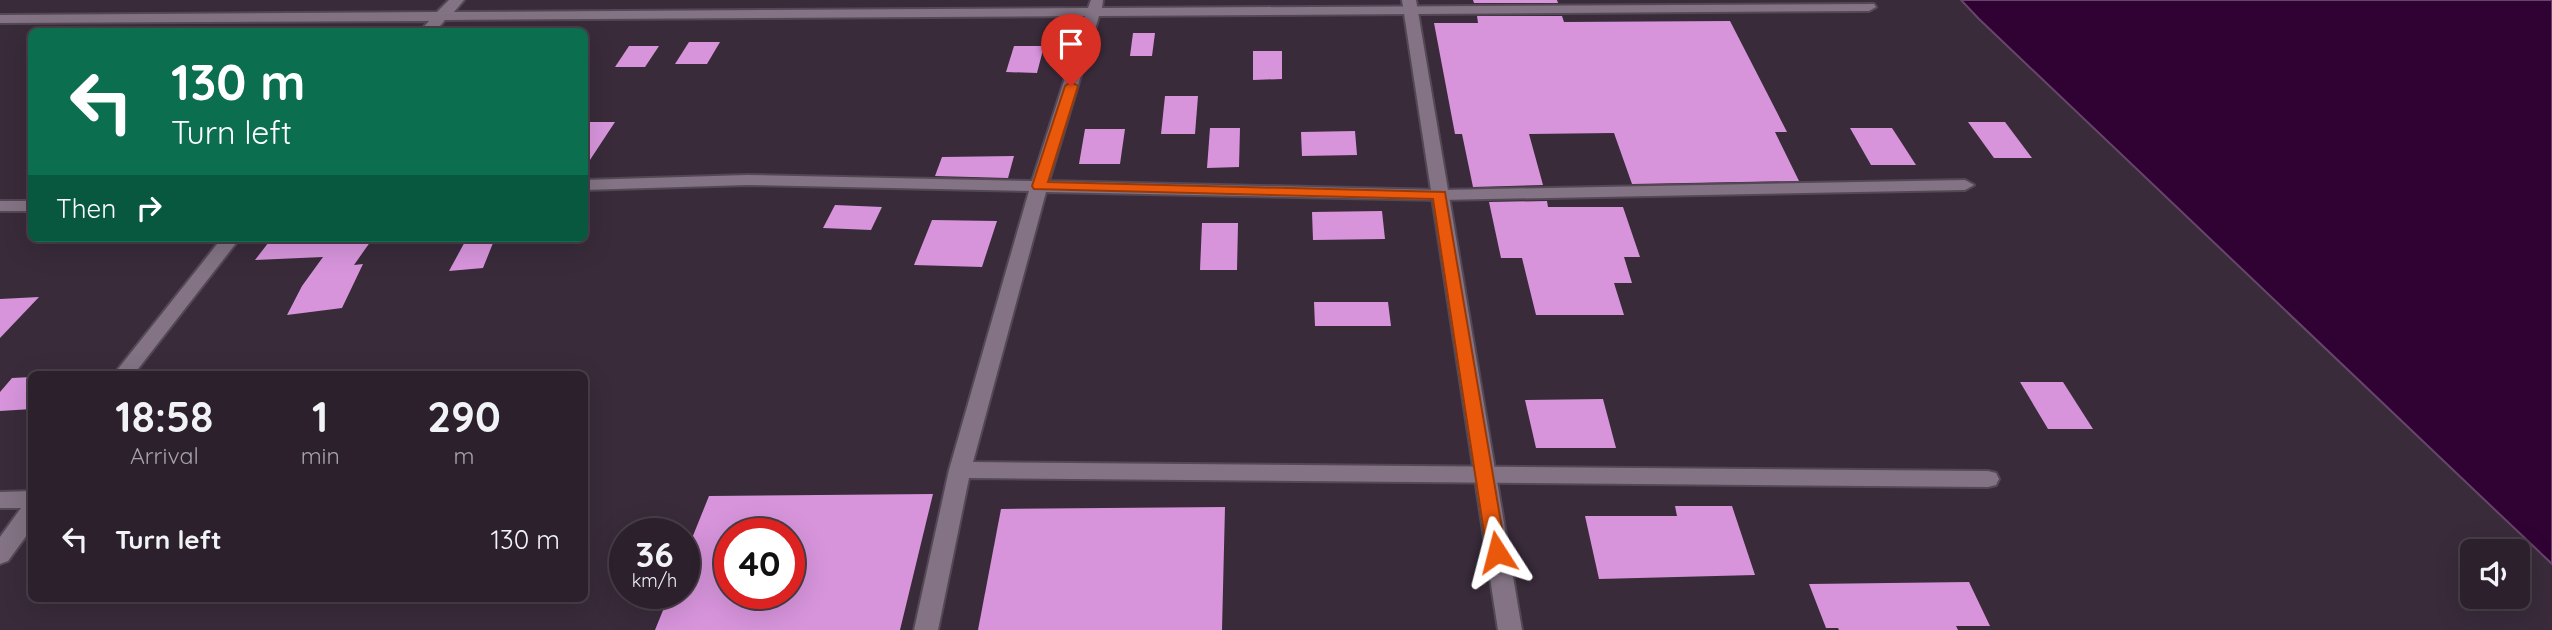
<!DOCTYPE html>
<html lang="en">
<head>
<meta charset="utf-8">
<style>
	body { margin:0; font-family:Quicksand,sans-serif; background:#332834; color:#f1f3f6; height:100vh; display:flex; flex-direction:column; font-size:26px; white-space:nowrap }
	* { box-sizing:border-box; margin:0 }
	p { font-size:23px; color:#a6a3a9 }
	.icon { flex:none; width:38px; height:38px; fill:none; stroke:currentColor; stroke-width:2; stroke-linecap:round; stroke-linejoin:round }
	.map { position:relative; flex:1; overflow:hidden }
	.panel { position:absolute; left:28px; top:371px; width:560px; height:231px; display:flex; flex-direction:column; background:#2b202c; border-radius:10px; box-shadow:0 7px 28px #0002,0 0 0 2px #473e48 }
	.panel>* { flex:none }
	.hud { position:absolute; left:28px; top:28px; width:560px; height:214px; border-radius:10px; box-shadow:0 7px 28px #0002,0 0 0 2px #473e48; background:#0b6e4f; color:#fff; overflow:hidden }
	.fabs { position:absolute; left:2460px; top:539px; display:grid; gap:14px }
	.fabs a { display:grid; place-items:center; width:70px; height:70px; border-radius:10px; background:#2b202c; box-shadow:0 7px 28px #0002,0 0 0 2px #473e48; font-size:35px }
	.speed { position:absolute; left:609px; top:518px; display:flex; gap:14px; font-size:35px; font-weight:700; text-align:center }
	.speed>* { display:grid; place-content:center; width:91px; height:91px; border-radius:50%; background:#2b202c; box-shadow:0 7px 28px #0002,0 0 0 2px #473e48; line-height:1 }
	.speed small { font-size:18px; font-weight:400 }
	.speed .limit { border:10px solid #d22; background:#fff; color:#111 }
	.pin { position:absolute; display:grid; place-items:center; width:60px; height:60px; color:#fff; margin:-72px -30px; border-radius:50% 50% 50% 0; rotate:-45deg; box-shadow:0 0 7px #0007 }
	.pin .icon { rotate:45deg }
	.me { position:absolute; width:77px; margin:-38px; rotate:351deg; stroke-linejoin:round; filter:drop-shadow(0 0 5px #0008) }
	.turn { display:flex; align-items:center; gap:24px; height:147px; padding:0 28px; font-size:32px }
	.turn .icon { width:91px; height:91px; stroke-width:2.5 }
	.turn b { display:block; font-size:49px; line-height:60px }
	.then { display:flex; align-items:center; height:66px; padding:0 28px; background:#0003; gap:14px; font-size:26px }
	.eta { display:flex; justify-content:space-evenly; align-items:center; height:119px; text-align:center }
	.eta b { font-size:42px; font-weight:700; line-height:49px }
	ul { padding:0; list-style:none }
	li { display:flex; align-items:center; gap:21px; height:98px; padding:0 28px }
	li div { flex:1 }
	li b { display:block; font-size:26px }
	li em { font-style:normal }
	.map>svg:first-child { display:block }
</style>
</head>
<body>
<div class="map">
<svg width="2552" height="630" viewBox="0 0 2552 630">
	<rect width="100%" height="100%" fill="#392b3a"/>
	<polygon fill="#2f0233" stroke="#67456a" stroke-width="2" points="1961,0 2552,0 2552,564 1979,19"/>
	<g fill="#d794db" fill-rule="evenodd">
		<polygon points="1473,0 1557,0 1558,3 1474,3"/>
		<polygon points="1477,16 1562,16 1564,22 1730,21 1787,132 1775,132 1799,181 1632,184 1614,133 1529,134 1543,185 1473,187 1462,134 1455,134 1434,23 1478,23"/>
		<polygon points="1133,33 1155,33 1152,56 1130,56"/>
		<polygon points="689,42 720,42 707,64 675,64"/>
		<polygon points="629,46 659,46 645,67 615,67"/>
		<polygon points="1014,46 1044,46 1037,73 1006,72"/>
		<polygon points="1253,51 1282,51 1282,79 1253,80"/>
		<polygon points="1165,96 1198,96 1195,134 1161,134"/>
		<polygon points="584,122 615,122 584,169"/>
		<polygon points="1968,122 2005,122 2032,158 1994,158"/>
		<polygon points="1210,128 1240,128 1239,167 1207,168"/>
		<polygon points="1850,128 1892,128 1916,165 1871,165"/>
		<polygon points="1085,129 1125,129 1120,164 1079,164"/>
		<polygon points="1355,131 1357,155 1302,156 1301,132"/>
		<polygon points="1014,156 1008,178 935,176 942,157"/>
		<polygon points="1547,201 1548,207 1623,207 1640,257 1624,257 1632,283 1614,283 1624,315 1536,315 1522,258 1501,258 1489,202"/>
		<polygon points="835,205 882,207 871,230 823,228"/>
		<polygon points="1382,211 1385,239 1313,240 1312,212"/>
		<polygon points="932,220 997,221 982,267 914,265"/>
		<polygon points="1202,223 1238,223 1237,270 1200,270"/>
		<polygon points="272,238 373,238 354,265 363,264 342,308 287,315 302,286 323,257 255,260"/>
		<polygon points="467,238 495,238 483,268 449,271"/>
		<polygon points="39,297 0,338 0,299"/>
		<polygon points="1314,302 1388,302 1391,326 1315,326"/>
		<polygon points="32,377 32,409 0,411 0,392 12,378"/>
		<polygon points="2020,382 2063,382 2093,429 2048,429"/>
		<polygon points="1603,399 1616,448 1536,448 1525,400"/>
		<path d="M 933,494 L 900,630 L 655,630 L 670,593 L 684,593 L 684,558 L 709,496 ZM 730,534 L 789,534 L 789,593 L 730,593 Z"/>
		<polygon points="1675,506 1732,506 1755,575 1599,579 1585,516 1677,516"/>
		<polygon points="1225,507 1222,630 978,630 1001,509"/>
		<polygon points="1969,582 1990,626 1956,626 1958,630 1839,630 1838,628 1826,628 1809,584"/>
	</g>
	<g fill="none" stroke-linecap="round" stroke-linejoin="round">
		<defs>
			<g id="minor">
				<polygon points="449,0 464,0 454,12 1088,8 1091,0 1103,0 1102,8 1874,4 1876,7 1869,11 1099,16 1049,181 1440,190 1965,180 1974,185 1965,190 1440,200 1046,192 973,462 1988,471 1996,473 1999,479 1996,485 1988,487 969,478 938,630 914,630 949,470 1029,191 747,185 584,190 584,180 747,175 1032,181 1085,16 445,20 435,32 419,32 429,21 0,23 0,15 437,12"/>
				<rect x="0" y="201" width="32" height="10"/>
				<polygon points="222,238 240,238 134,374 114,374"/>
				<polygon points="32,491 32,528 8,561 0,564 0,537 21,508 0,508 0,492"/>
			</g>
			<polygon id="tertiary" points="1402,0 1416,0 1522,630 1498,630"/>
		</defs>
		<use href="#minor" stroke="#544855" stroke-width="4"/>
		<use href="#tertiary" stroke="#544855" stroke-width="4"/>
		<use href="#minor" fill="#837384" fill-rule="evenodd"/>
		<use href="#tertiary" fill="#837384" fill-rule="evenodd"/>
	</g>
	<polygon fill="#ea580c" stroke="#983908" stroke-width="2" points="1071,82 1078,86 1048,182 1445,192 1506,552 1504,557 1497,559 1490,557 1487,552 1433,199 1034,189 1032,186 1065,86"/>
</svg>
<div class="fabs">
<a><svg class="icon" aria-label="sound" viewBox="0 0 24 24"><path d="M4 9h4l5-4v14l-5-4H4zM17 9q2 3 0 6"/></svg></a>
</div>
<div class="speed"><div>36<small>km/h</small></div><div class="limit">40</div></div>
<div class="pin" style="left:1071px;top:86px;background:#d93025"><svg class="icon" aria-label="arrive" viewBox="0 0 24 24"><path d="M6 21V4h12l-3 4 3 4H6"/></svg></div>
<svg class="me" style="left:1497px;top:552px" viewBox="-20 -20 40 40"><path d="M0-17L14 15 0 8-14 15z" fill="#ea580c" stroke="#fff" stroke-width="4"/></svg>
<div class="hud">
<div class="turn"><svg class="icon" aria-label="left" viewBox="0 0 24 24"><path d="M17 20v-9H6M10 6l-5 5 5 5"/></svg><div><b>130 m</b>Turn left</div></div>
<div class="then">Then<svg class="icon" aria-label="right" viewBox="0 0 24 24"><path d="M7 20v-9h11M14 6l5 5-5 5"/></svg></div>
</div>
<section class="panel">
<div class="eta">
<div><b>18:58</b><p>Arrival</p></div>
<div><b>1</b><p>min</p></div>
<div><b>290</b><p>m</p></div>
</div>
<ul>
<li><svg class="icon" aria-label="left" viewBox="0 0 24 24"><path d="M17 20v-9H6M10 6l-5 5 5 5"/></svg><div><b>Turn left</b></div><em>130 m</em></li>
</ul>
</section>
</div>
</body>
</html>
